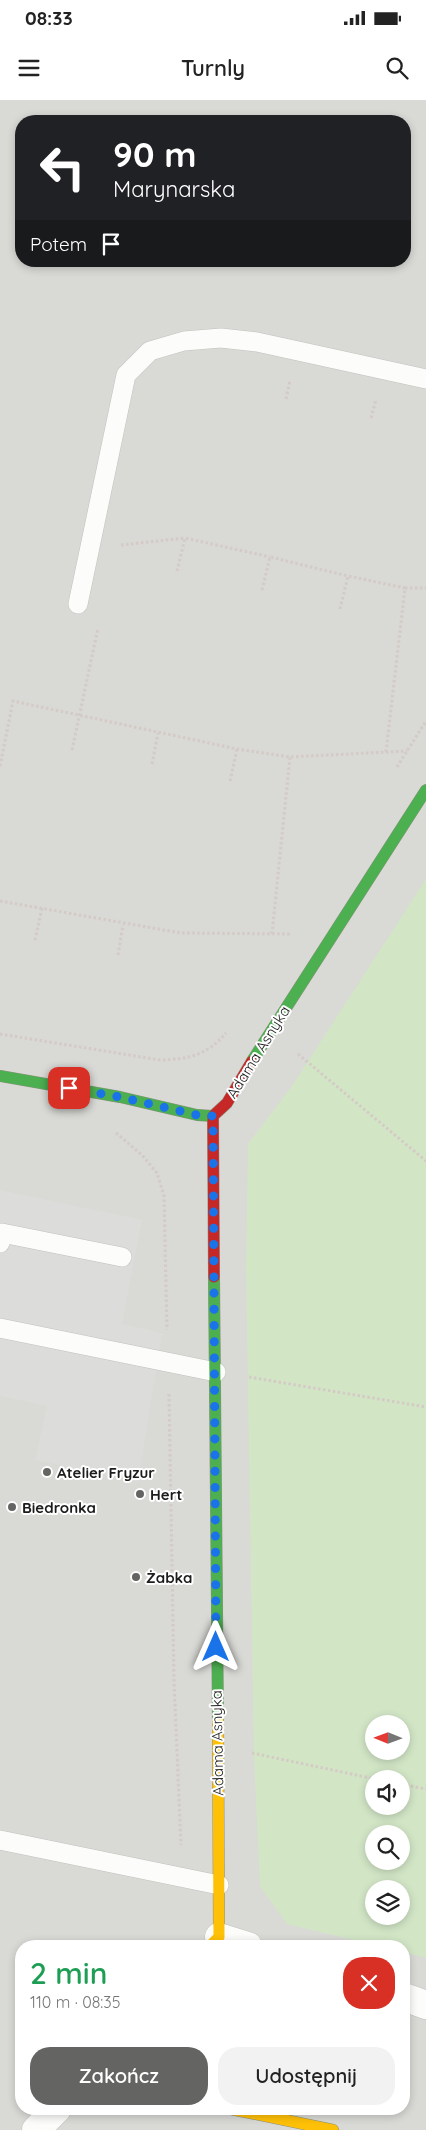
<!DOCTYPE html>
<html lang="pl">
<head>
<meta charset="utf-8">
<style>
	body { margin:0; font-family:Quicksand,sans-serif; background:#f2f2f2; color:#222; height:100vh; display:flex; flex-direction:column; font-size:19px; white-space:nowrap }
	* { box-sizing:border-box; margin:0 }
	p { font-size:16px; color:#767676 }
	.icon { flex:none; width:28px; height:28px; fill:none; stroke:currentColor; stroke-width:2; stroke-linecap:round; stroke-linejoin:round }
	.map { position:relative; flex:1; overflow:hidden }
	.drawer { position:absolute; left:15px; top:1840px; width:395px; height:175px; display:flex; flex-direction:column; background:#fff; border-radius:20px; box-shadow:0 2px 8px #0003 }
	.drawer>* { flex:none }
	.banner { position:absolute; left:15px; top:15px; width:396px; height:152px; border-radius:20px; box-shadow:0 2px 8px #0003; background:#202124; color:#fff; overflow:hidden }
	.needle { width:32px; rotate:271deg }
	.fabs { position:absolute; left:365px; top:1615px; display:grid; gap:10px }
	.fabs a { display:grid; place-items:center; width:45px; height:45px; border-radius:50%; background:#fff; box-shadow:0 2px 8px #0003; font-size:25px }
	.pin { position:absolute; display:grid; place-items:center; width:42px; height:42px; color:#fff; margin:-21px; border-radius:10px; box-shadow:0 2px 8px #0006 }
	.me { position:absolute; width:55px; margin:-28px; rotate:0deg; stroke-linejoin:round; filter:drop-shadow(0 0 4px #0008) }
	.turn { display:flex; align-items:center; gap:18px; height:105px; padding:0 15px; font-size:22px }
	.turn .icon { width:65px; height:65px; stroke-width:2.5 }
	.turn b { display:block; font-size:35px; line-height:42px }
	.then { display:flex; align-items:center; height:48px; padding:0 15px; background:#0003; gap:10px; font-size:19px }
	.round { display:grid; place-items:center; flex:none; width:52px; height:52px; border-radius:20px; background:#f2f2f2 }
	.headline { display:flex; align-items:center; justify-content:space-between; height:85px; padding:0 15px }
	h1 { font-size:30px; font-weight:600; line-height:38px; color:#1e9e55 }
	.button { display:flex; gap:10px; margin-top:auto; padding:10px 15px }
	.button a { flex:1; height:58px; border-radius:20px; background:#646462; color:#fff; font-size:20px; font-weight:600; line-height:58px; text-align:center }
	.button a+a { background:#f2f2f2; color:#222 }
	.status { display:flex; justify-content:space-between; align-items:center; height:35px; padding:0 25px; background:#fff; direction:ltr }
	.status svg { height:14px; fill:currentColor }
	header { display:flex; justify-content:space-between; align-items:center; height:65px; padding:0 15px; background:#fff; font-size:22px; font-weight:600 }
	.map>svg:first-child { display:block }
</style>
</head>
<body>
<div class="status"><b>08:33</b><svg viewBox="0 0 49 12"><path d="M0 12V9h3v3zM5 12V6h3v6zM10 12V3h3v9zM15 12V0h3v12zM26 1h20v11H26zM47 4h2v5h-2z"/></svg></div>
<header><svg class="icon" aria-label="menu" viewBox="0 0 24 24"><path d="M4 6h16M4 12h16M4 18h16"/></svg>Turnly<svg class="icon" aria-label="search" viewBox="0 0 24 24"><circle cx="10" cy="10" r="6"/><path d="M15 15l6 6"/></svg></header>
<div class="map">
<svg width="426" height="2030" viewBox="0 0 426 2030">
	<rect width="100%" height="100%" fill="#eaeae5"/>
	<path fill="#d9d9d6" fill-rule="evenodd" d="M 0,0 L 426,0 L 426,2030 L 0,2030 ZM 21,21 L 405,21 L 405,161 L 21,161 ZM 374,1624 L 401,1624 L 401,1651 L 374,1651 ZM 374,1679 L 401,1679 L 401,1706 L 374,1706 ZM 374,1734 L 401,1734 L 401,1761 L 374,1761 ZM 374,1789 L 401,1789 L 401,1816 L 374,1816 ZM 21,1846 L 404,1846 L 404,2009 L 21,2009 Z"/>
	<path fill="#d2e6c6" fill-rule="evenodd" d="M 426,779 L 426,1858 L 404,1852 L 404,1846 L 378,1846 L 287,1824 L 260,1786 L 254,1659 L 246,1166 L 248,1044 L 292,986 ZM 374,1624 L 401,1624 L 401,1651 L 374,1651 ZM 374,1679 L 401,1679 L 401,1706 L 374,1706 ZM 374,1734 L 401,1734 L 401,1761 L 374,1761 ZM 374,1789 L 401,1789 L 401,1816 L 374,1816 Z"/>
	<polygon fill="#dcdcda" points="0,1090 142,1120 122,1224 162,1233 138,1382 35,1360 47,1306 0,1296"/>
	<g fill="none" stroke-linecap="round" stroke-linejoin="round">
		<defs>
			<g id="lane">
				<polyline points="78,504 126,275 150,251 184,241 221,238 257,242 426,279"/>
				<polyline points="0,1143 2,1133 122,1157"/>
				<polyline points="0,1228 216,1272"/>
				<polyline points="0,1740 219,1785"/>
			</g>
			<g id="street">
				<polyline points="219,1837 248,1846"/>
				<polyline points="404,1897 426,1905"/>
				<polyline points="36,2030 57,2009"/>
			</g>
			<g id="fast">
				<polyline points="252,961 426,690"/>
				<polyline points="0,976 120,997 197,1015 213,1016"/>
				<polyline points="214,1177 218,1621"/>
			</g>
			<g id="slow">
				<polyline points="210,1846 219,1837 218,1621"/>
				<polyline points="231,2009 333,2030"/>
			</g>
			<polyline id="jam" points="214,1177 213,1016 227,1003 252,961"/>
		</defs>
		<use href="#lane" stroke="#c1c1bf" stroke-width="20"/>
		<use href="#street" stroke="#c1c1bf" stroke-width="29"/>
		<use href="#fast" stroke="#8e927f" stroke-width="12"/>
		<use href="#slow" stroke="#8e927f" stroke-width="12"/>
		<use href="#jam" stroke="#8e927f" stroke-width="12"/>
		<g stroke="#d4cac6" stroke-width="3" stroke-dasharray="2.5 2.5" stroke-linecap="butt">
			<polyline points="286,299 290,280"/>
			<polyline points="371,318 376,299"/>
			<polyline points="121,445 185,438"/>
			<polyline points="177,471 185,438 270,457"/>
			<polyline points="262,490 270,457 348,476"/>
			<polyline points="340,509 348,476 405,488"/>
			<polyline points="72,650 98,528"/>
			<polyline points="386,652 405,488 426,488"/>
			<polyline points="152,664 158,633"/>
			<polyline points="0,666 13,601 237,649 290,657 407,651"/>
			<polyline points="397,667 426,621"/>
			<polyline points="230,681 237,649"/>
			<polyline points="0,801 181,833 291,834"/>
			<polyline points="272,834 290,657"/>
			<polyline points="35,840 42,808"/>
			<polyline points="118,855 123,825"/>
			<path d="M 0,934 L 160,960 C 189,959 206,956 226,933"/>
			<polyline points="298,954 426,1061"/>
			<polyline points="116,1033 142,1055 157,1073 164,1096 167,1230"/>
			<polyline points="249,1277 426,1307"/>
			<polyline points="169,1294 174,1580 181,1745"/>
			<polyline points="252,1653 375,1679"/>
			<polyline points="401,1684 426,1689"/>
		</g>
		<use href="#lane" stroke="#fcfcfb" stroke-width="19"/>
		<use href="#street" stroke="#fcfcfb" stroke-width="28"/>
		<use href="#fast" stroke="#4caf50" stroke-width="11"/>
		<use href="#slow" stroke="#ffc107" stroke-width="11"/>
		<use href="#jam" stroke="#c62828" stroke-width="11"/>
	</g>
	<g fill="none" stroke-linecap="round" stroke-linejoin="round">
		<polyline stroke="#1a73e8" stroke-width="9" stroke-dasharray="0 16.2" points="69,988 120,997 197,1015 213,1016 216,1547"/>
	</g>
	<g fill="#646462" stroke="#fff" stroke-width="2">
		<circle cx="47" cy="1372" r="5"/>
		<circle cx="140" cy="1394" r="5"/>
		<circle cx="12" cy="1407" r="5"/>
		<circle cx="136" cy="1477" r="5"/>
	</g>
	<g text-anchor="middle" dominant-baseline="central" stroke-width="4" stroke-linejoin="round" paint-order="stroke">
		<g font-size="15" fill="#1c1c1c" stroke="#fff">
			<text transform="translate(258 952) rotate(-58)">Adama Asnyka</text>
			<text transform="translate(217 1643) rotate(-91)">Adama Asnyka</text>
		</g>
		<g font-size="15" font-weight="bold" fill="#1c1c1c" stroke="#fff" text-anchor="start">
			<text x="57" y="1372">Atelier Fryzur</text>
			<text x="150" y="1394">Hert</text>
			<text x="22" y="1407">Biedronka</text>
			<text x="146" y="1477">Żabka</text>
		</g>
	</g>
</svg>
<div class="fabs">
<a><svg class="needle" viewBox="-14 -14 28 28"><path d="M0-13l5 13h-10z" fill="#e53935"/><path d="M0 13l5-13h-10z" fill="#767676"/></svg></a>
<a><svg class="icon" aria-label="sound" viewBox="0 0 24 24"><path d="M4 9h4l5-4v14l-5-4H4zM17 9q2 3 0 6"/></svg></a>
<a><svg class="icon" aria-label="search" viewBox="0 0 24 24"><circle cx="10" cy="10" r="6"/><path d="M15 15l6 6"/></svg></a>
<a><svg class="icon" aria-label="layers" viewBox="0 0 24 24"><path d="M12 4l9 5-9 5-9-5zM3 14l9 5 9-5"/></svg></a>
</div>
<div class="pin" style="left:69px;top:988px;background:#d93025"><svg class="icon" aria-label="arrive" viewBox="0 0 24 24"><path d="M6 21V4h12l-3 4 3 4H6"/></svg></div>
<svg class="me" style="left:216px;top:1547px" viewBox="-20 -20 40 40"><path d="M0-17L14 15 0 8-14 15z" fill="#1a73e8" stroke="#fff" stroke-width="4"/></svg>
<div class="banner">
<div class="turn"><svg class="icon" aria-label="left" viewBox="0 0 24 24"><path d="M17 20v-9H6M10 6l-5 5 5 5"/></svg><div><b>90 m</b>Marynarska</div></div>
<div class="then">Potem<svg class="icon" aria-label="arrive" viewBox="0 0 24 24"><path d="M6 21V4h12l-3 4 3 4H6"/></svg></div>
</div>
<section class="drawer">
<div class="headline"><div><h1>2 min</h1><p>110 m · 08:35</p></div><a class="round" style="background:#d93025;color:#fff"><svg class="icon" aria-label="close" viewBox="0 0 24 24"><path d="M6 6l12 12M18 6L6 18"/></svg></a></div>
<div class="button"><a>Zakończ</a><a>Udostępnij</a></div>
</section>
</div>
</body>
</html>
